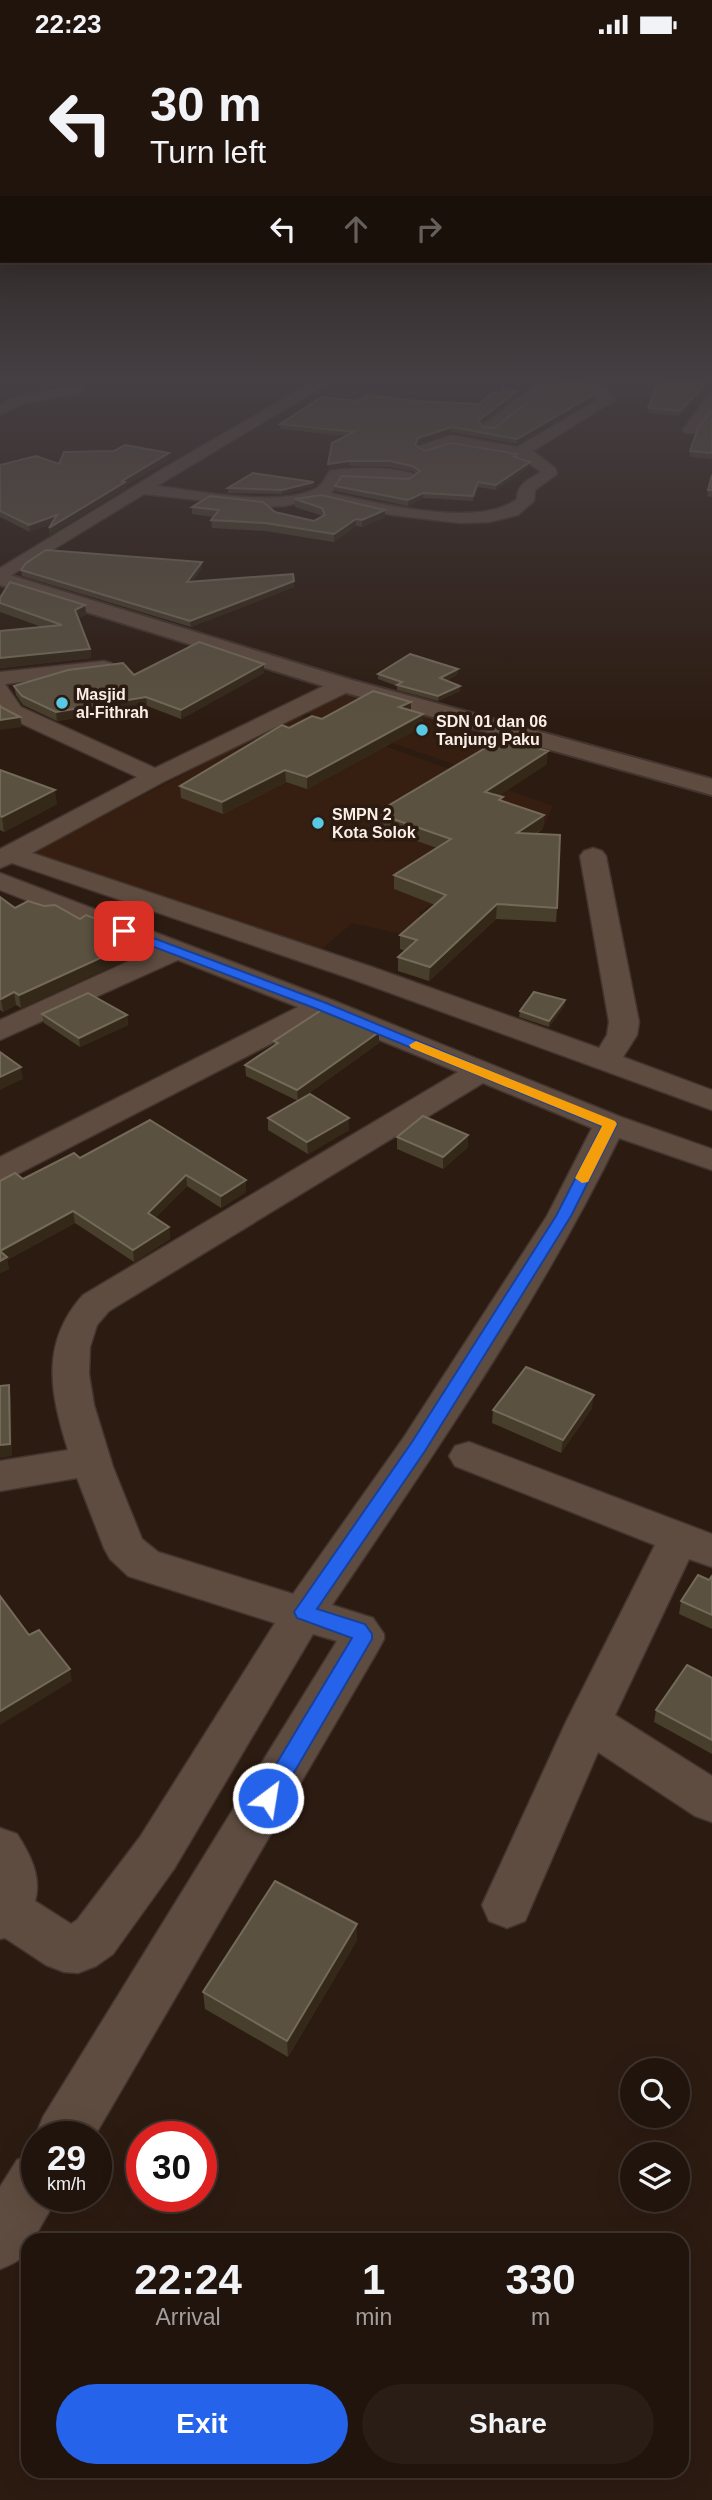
<!DOCTYPE html>
<html lang="en">
<head>
<meta charset="utf-8">
<style>
	body { margin:0; font-family:Helvetica,sans-serif; background:#291d16; color:#f1f3f6; height:100vh; display:flex; flex-direction:column; font-size:26px; white-space:nowrap }
	* { box-sizing:border-box; margin:0 }
	p { font-size:23px; color:#a29e9d }
	.icon { flex:none; width:38px; height:38px; fill:none; stroke:currentColor; stroke-width:2; stroke-linecap:round; stroke-linejoin:round }
	.map { position:relative; flex:1; overflow:hidden }
	.drawer { position:absolute; left:21px; top:2184px; width:668px; height:245px; display:flex; flex-direction:column; background:#21140d; border-radius:21px; box-shadow:0 7px 28px #0002,0 0 0 2px #3e332e }
	.drawer>* { flex:none }
	.top-card { position:absolute; left:0px; top:0px; width:712px; height:214px; box-shadow:0 7px 28px #0002,0 0 0 2px #3e332e; background:#21140d; color:#f1f3f6; overflow:hidden }
	.tools { position:absolute; left:620px; top:2009px; display:grid; gap:14px }
	.tools a { display:grid; place-items:center; width:70px; height:70px; border-radius:50%; background:#21140d; box-shadow:0 7px 28px #0002,0 0 0 2px #3e332e; font-size:35px }
	.speed { position:absolute; left:21px; top:2072px; display:flex; gap:14px; font-size:35px; font-weight:700; text-align:center }
	.speed>* { display:grid; place-content:center; width:91px; height:91px; border-radius:50%; background:#21140d; box-shadow:0 7px 28px #0002,0 0 0 2px #3e332e; line-height:1 }
	.speed small { font-size:18px; font-weight:400 }
	.speed .limit { border:10px solid #d22; background:#fff; color:#111 }
	.pin { position:absolute; display:grid; place-items:center; width:60px; height:60px; color:#fff; margin:-30px; border-radius:14px; box-shadow:0 4px 10px #0006 }
	.me { position:absolute; width:77px; margin:-38px; rotate:31deg; stroke-linejoin:round; filter:drop-shadow(0 0 5px #0008) }
	.turn { display:flex; align-items:center; gap:24px; height:147px; padding:0 35px; font-size:32px }
	.turn .icon { width:91px; height:91px; stroke-width:2.5 }
	.turn b { display:block; font-size:49px; line-height:60px }
	.lanes { display:flex; align-items:center; height:66px; padding:0 35px; background:#0003; justify-content:center; gap:35px; direction:ltr }
	.lanes .off { opacity:.35 }
	.eta { display:flex; justify-content:space-evenly; align-items:center; height:119px; text-align:center }
	.eta b { font-size:42px; font-weight:700; line-height:49px }
	.action { display:flex; gap:14px; margin-top:auto; padding:14px 35px }
	.action a { flex:1; height:80px; border-radius:42px; background:#2563eb; color:#fff; font-size:28px; font-weight:700; line-height:80px; text-align:center }
	.action a+a { background:#291d16; color:#f1f3f6 }
	.status { display:flex; justify-content:space-between; align-items:center; height:49px; padding:0 35px; background:#21140d; direction:ltr }
	.status svg { height:19px; fill:currentColor }
	.map>svg:first-child { display:block }
</style>
</head>
<body>
<div class="status"><b>22:23</b><svg viewBox="0 0 49 12"><path d="M0 12V9h3v3zM5 12V6h3v6zM10 12V3h3v9zM15 12V0h3v12zM26 1h20v11H26zM47 4h2v5h-2z"/></svg></div>
<div class="map">
<svg width="712" height="2451" viewBox="0 0 712 2451">
	<rect width="100%" height="100%" fill="#2c1b11"/>
	<g fill="#361f11">
		<polygon points="347,640 551,699 511,735 303,663"/>
		<polygon points="298,666 553,757 538,791 418,864 438,870 414,888 352,874 320,902 32,804"/>
	</g>
	<g fill="none" stroke-linecap="round" stroke-linejoin="round">
		<defs>
			<g id="street">
				<path d="M 312,333 L 330,333 L 157,437 C 198,442 281,459 317,439 C 323,435 326,427 330,422 C 346,418 407,417 417,428 L 409,433 L 341,430 L 331,444 C 377,454 479,480 517,450 C 517,434 529,431 541,423 L 520,408 L 451,396 L 425,405 L 419,403 L 417,400 L 419,397 L 451,386 L 517,398 L 599,350 L 586,333 L 601,333 L 615,351 L 533,402 L 555,419 L 557,425 L 535,441 L 534,452 L 518,466 L 489,473 L 460,474 L 392,466 L 317,450 L 284,457 L 260,458 L 144,445 L 0,533 L 0,519 L 161,421 Z"/>
				<polygon points="539,333 555,333 494,381 484,381 481,378 484,375"/>
				<polygon points="78,336 85,340 83,343 21,355 0,366 0,356 12,349"/>
				<polygon points="712,347 712,361 695,384 685,384 682,381 685,378 707,348"/>
				<polygon points="104,612 111,614 114,618 111,622 5,635 21,658 155,719 336,631 352,631 355,636 352,641 163,733 32,804 372,918 599,999 607,986 609,973 580,807 584,802 593,799 602,802 606,807 639,973 637,986 623,1008 712,1041 712,1061 352,930 12,814 0,819 0,800 137,728 5,667 0,658 0,623"/>
				<path d="M 0,824 L 332,951 L 621,1068 L 712,1100 L 712,1121 L 619,1089 C 539,1253 434,1405 332,1556 L 373,1569 L 384,1585 L 384,1590 L 377,1603 L 94,2088 L 37,2088 L 37,2091 L 35,2088 L 43,2068 L 337,1592 L 313,1585 L 174,1820 L 113,1905 L 96,1917 L 78,1924 L 64,1923 L 46,1916 L 5,1889 L 0,1890 L 0,1779 L 17,1785 C 30,1805 42,1828 35,1852 L 71,1875 L 77,1871 L 140,1788 L 275,1574 L 128,1527 L 110,1510 L 104,1499 L 77,1429 L 0,1442 L 0,1412 L 68,1401 C 50,1344 40,1294 83,1246 L 458,1023 L 323,968 L 12,1128 L 0,1131 L 0,1108 L 298,958 L 178,911 L 0,991 L 0,971 L 153,901 L 0,841 ZM 483,1034 L 592,1079 L 547,1167 L 404,1388 L 293,1545 L 158,1503 L 142,1490 L 113,1418 L 94,1356 L 89,1325 L 90,1298 L 97,1276 L 109,1262 Z"/>
				<polygon points="469,1393 712,1485 712,1518 689,1510 615,1666 712,1727 712,1773 695,1767 598,1703 525,1872 507,1879 489,1872 482,1856 566,1673 655,1496 455,1417 449,1407 455,1397"/>
				<path d="M 37,2103 L 37,2147 L 58,2147 L 33,2191 L 28,2191 C 28,2209 15,2214 0,2220 L 0,2138 L 17,2111 Z"/>
			</g>
			<polygon id="secondary" points="0,523 352,631 712,730 712,746 336,641 0,536"/>
		</defs>
		<use href="#street" stroke="#42342f" stroke-width="3"/>
		<use href="#secondary" stroke="#42342f" stroke-width="4"/>
		<use href="#street" fill="#5f4c40" fill-rule="evenodd"/>
		<use href="#secondary" fill="#5f4c40" fill-rule="evenodd"/>
	</g>
	<g fill="#473e2c">
		<polygon points="659,333 711,333 679,367 648,364 648,359"/>
		<polygon points="517,342 517,347 481,375 482,378 494,379 595,349 517,395 451,383 418,395 417,398 424,402 517,409 530,413 529,418 496,441 478,438 473,452 423,449 408,457 335,442 335,437 409,430 416,425 412,422 389,418 349,417 328,420 328,415 345,387 280,380 280,375 356,352 416,352 479,355 501,344"/>
		<polygon points="712,361 712,410 690,408 690,402"/>
		<polygon points="169,411 126,436 126,439 49,486 51,475 30,483 0,468 0,416 59,415"/>
		<polygon points="712,426 712,448 707,447"/>
		<polygon points="314,433 314,437 282,445 228,444 228,439"/>
		<polygon points="295,450 385,468 362,478 356,477 334,493 265,482 212,479 211,471 214,468 192,465 192,458 275,463 314,472 323,467 295,458"/>
		<polygon points="202,513 202,519 192,533 294,532 294,538 191,578 22,527 21,521"/>
		<polygon points="0,549 85,556 86,566 78,569 90,600 91,609 0,619 0,582 42,578 0,563"/>
		<polygon points="458,620 458,625 446,632 460,642 438,652 397,641 397,637 378,630 378,625"/>
		<polygon points="264,624 181,670 147,657 57,672 23,656 16,646 14,637 134,626"/>
		<polygon points="411,662 423,665 423,677 307,740 286,733 223,765 181,749 180,737 289,679 322,670"/>
		<polygon points="547,715 498,747 502,752 544,766 543,779 536,785 557,859 556,873 496,870 429,932 398,922 398,908 405,902 400,900 400,886 435,856 394,840 394,826 437,799 376,778 376,764"/>
		<polygon points="0,721 57,755 4,783 0,781"/>
		<polygon points="0,848 15,859 80,870 138,898 130,909 21,959 16,956 3,963 0,961"/>
		<polygon points="565,951 564,957 549,978 519,968 520,962"/>
		<polygon points="42,965 127,966 128,976 80,998 44,974"/>
		<polygon points="274,992 379,994 298,1052 246,1027 245,1016 274,997"/>
		<polygon points="268,1069 349,1069 349,1081 308,1105 268,1081"/>
		<polygon points="150,1071 246,1143 221,1159 187,1137 155,1169 169,1178 170,1190 134,1213 75,1174 7,1211 9,1220 0,1224 0,1132 23,1130 80,1109"/>
		<polygon points="397,1088 468,1098 443,1120 397,1100"/>
		<polygon points="592,1359 561,1404 492,1374 493,1361"/>
		<polygon points="712,1527 712,1580 679,1565 681,1552 709,1531"/>
		<polygon points="712,1629 712,1705 654,1673 656,1661"/>
		<polygon points="357,1891 288,2008 205,1960 203,1943"/>
	</g>
	<g fill="#342819">
		<polygon points="707,333 711,333 679,367 680,362"/>
		<polygon points="517,342 517,347 479,376 479,371"/>
		<polygon points="596,344 595,349 517,395 517,390"/>
		<polygon points="452,378 451,383 418,395 415,401 415,396 418,389"/>
		<polygon points="169,404 169,411 126,436 126,439 49,486 49,479 122,432"/>
		<polygon points="349,412 349,417 328,420 328,415"/>
		<polygon points="530,413 529,418 496,441 496,436"/>
		<polygon points="314,433 314,437 282,445 282,441"/>
		<polygon points="478,433 478,438 473,452 473,447"/>
		<polygon points="423,444 423,449 408,457 408,451"/>
		<polygon points="385,461 385,468 362,478 362,471"/>
		<polygon points="57,466 58,473 30,483 29,476"/>
		<polygon points="356,470 356,477 334,493 334,485"/>
		<polygon points="202,513 202,519 187,540 187,533"/>
		<polygon points="294,532 294,538 191,578 190,572"/>
		<polygon points="85,556 86,566 76,570 75,561"/>
		<polygon points="90,600 91,609 0,619 0,609"/>
		<polygon points="264,615 264,624 181,670 181,661"/>
		<polygon points="458,620 458,625 440,635 440,629"/>
		<polygon points="460,637 460,642 438,652 438,647"/>
		<polygon points="146,648 147,657 57,672 56,663"/>
		<polygon points="411,653 411,665 399,658"/>
		<polygon points="423,665 423,677 307,740 307,728"/>
		<polygon points="20,668 22,678 0,681 0,671"/>
		<polygon points="548,702 547,715 485,756 485,743"/>
		<polygon points="285,721 286,733 223,765 222,753"/>
		<polygon points="55,741 57,755 4,783 2,768"/>
		<polygon points="544,766 543,779 516,797 517,784"/>
		<polygon points="497,855 496,870 429,932 430,918"/>
		<polygon points="137,885 138,898 130,909 21,959 19,946"/>
		<polygon points="14,943 16,956 3,963 1,950"/>
		<polygon points="565,951 564,957 549,978 549,972"/>
		<polygon points="127,966 128,976 80,998 79,989"/>
		<polygon points="379,983 379,994 298,1052 297,1041"/>
		<polygon points="21,1018 23,1030 0,1041 0,1028"/>
		<polygon points="349,1069 349,1081 308,1105 307,1093"/>
		<polygon points="468,1086 468,1098 443,1120 443,1108"/>
		<polygon points="186,1126 187,1137 149,1176 148,1164"/>
		<polygon points="246,1131 246,1143 221,1159 221,1147"/>
		<polygon points="73,1162 75,1174 7,1211 9,1220 0,1224 0,1202"/>
		<polygon points="169,1178 170,1190 134,1213 133,1201"/>
		<polygon points="9,1336 11,1349 12,1407 0,1409 0,1396"/>
		<polygon points="594,1346 592,1359 561,1404 563,1391"/>
		<polygon points="70,1620 72,1632 0,1676 0,1662"/>
		<polygon points="357,1875 357,1891 288,2008 287,1992"/>
	</g>
	<g fill="#5b5140" stroke="#746a5a" stroke-width="2">
		<polygon points="559,333 587,333 596,344 517,390 452,378 418,389 415,396 424,402 451,394 517,405 513,407 530,413 496,436 478,433 473,447 423,444 408,451 335,437 342,427 409,430 420,422 412,417 390,412 349,412 328,415 332,394 354,383 280,375 322,348 356,352 369,346 416,352 479,355 494,343 501,344 505,340 517,342 479,371 482,378 494,379 546,339 550,340"/>
		<polygon points="659,333 707,333 680,362 648,359"/>
		<polygon points="712,361 712,404 690,402 698,379"/>
		<polygon points="125,396 169,404 122,432 125,433 49,479 57,466 29,476 0,462 0,416 36,407 59,415 64,403 114,402"/>
		<polygon points="253,424 314,433 282,441 228,439"/>
		<polygon points="712,426 712,441 708,441"/>
		<polygon points="321,446 385,461 362,471 356,470 334,485 265,474 211,471 219,461 192,458 210,447 263,453 275,463 314,472 325,466 322,459 295,450"/>
		<polygon points="46,501 202,513 187,533 293,525 294,532 190,572 21,521 26,514"/>
		<polygon points="10,533 85,556 75,561 90,600 0,609 0,582 62,576 0,554 0,549"/>
		<polygon points="199,593 264,615 181,661 146,648 56,663 22,647 14,637 68,621 123,614 134,626"/>
		<polygon points="410,605 458,620 440,629 460,637 438,647 397,636 402,633 378,625"/>
		<polygon points="373,642 411,653 399,658 423,665 307,728 285,721 222,753 180,737 282,676 289,679 312,667 322,670"/>
		<polygon points="0,656 1,658 20,668 0,671"/>
		<polygon points="502,689 548,702 485,743 503,748 499,751 544,766 517,784 560,786 557,859 497,855 430,918 398,908 417,891 400,886 446,846 394,826 451,790 376,764"/>
		<polygon points="0,721 55,741 2,768 0,767"/>
		<polygon points="0,848 15,859 28,852 44,857 55,856 80,870 86,866 137,885 129,896 19,946 14,943 1,950 0,949"/>
		<polygon points="534,943 565,951 549,972 520,962"/>
		<polygon points="88,944 127,966 79,989 42,965"/>
		<polygon points="323,960 379,983 297,1041 245,1016 278,994 274,992"/>
		<polygon points="0,1003 21,1018 0,1028"/>
		<polygon points="310,1045 349,1069 307,1093 268,1069"/>
		<polygon points="423,1067 468,1086 443,1108 397,1088"/>
		<polygon points="150,1071 246,1131 221,1147 186,1126 148,1164 169,1178 133,1201 73,1162 0,1202 7,1208 0,1212 0,1132 15,1124 23,1130 74,1104 80,1109"/>
		<polygon points="526,1318 594,1346 563,1391 493,1361"/>
		<polygon points="9,1336 10,1395 0,1396 0,1337"/>
		<polygon points="698,1526 709,1531 712,1527 712,1566 681,1552"/>
		<polygon points="0,1547 29,1586 39,1581 70,1620 0,1662"/>
		<polygon points="687,1616 712,1629 712,1691 656,1661"/>
		<polygon points="275,1832 357,1875 287,1992 203,1943"/>
	</g>
	<linearGradient id="sky" x2="0" y2="1"><stop stop-color="#180f09"/><stop offset="0.49" stop-color="#453f43"/><stop offset="1" stop-color="#453f43" stop-opacity="0"/></linearGradient>
	<rect width="712" height="676" fill="url(#sky)"/>
	<polygon fill="#2563eb" stroke="#184099" stroke-width="2" points="124,878 326,954 617,1075 571,1167 425,1402 317,1560 365,1575 372,1585 372,1590 275,1756 268,1758 260,1756 257,1749 260,1742 352,1589 297,1569 294,1563 412,1393 556,1167 602,1077 317,960 120,885 118,882"/>
	<polygon fill="#f59e0b" points="416,992 615,1072 617,1075 588,1133 582,1134 575,1129 602,1077 411,999 409,996"/>
	<g fill="#58c9e4" stroke="#2c1b11" stroke-width="2.5">
		<circle cx="62" cy="654" r="7"/>
		<circle cx="422" cy="681" r="7"/>
		<circle cx="318" cy="774" r="7"/>
	</g>
	<g text-anchor="middle" dominant-baseline="central" stroke-width="7" stroke-linejoin="round" paint-order="stroke">
		<g font-size="16" font-weight="bold" fill="#faeee6" stroke="#2c1b11" text-anchor="start">
			<text x="76" y="645">Masjid<tspan x="76" dy="18">al-Fithrah</tspan></text>
			<text x="436" y="672">SDN 01 dan 06<tspan x="436" dy="18">Tanjung Paku</tspan></text>
			<text x="332" y="765">SMPN 2<tspan x="332" dy="18">Kota Solok</tspan></text>
		</g>
	</g>
</svg>
<div class="tools">
<a><svg class="icon" aria-label="search" viewBox="0 0 24 24"><circle cx="10" cy="10" r="6"/><path d="M15 15l6 6"/></svg></a>
<a><svg class="icon" aria-label="layers" viewBox="0 0 24 24"><path d="M12 4l9 5-9 5-9-5zM3 14l9 5 9-5"/></svg></a>
</div>
<div class="speed"><div>29<small>km/h</small></div><div class="limit">30</div></div>
<div class="pin" style="left:124px;top:882px;background:#d93025"><svg class="icon" aria-label="arrive" viewBox="0 0 24 24"><path d="M6 21V4h12l-3 4 3 4H6"/></svg></div>
<svg class="me" style="left:268px;top:1749px" viewBox="-20 -20 40 40"><circle r="17" fill="#2563eb" stroke="#fff" stroke-width="3"/><path d="M0-11L8 9 0 5-8 9z" fill="#fff"/></svg>
<div class="top-card">
<div class="turn"><svg class="icon" aria-label="left" viewBox="0 0 24 24"><path d="M17 20v-9H6M10 6l-5 5 5 5"/></svg><div><b>30 m</b>Turn left</div></div>
<div class="lanes"><svg class="icon" aria-label="left" viewBox="0 0 24 24"><path d="M17 20v-9H6M10 6l-5 5 5 5"/></svg><svg class="icon off" aria-label="ahead" viewBox="0 0 24 24"><path d="M12 20V5M6 11l6-6 6 6"/></svg><svg class="icon off" aria-label="right" viewBox="0 0 24 24"><path d="M7 20v-9h11M14 6l5 5-5 5"/></svg></div>
</div>
<section class="drawer">
<div class="eta">
<div><b>22:24</b><p>Arrival</p></div>
<div><b>1</b><p>min</p></div>
<div><b>330</b><p>m</p></div>
</div>
<div class="action"><a>Exit</a><a>Share</a></div>
</section>
</div>
</body>
</html>
